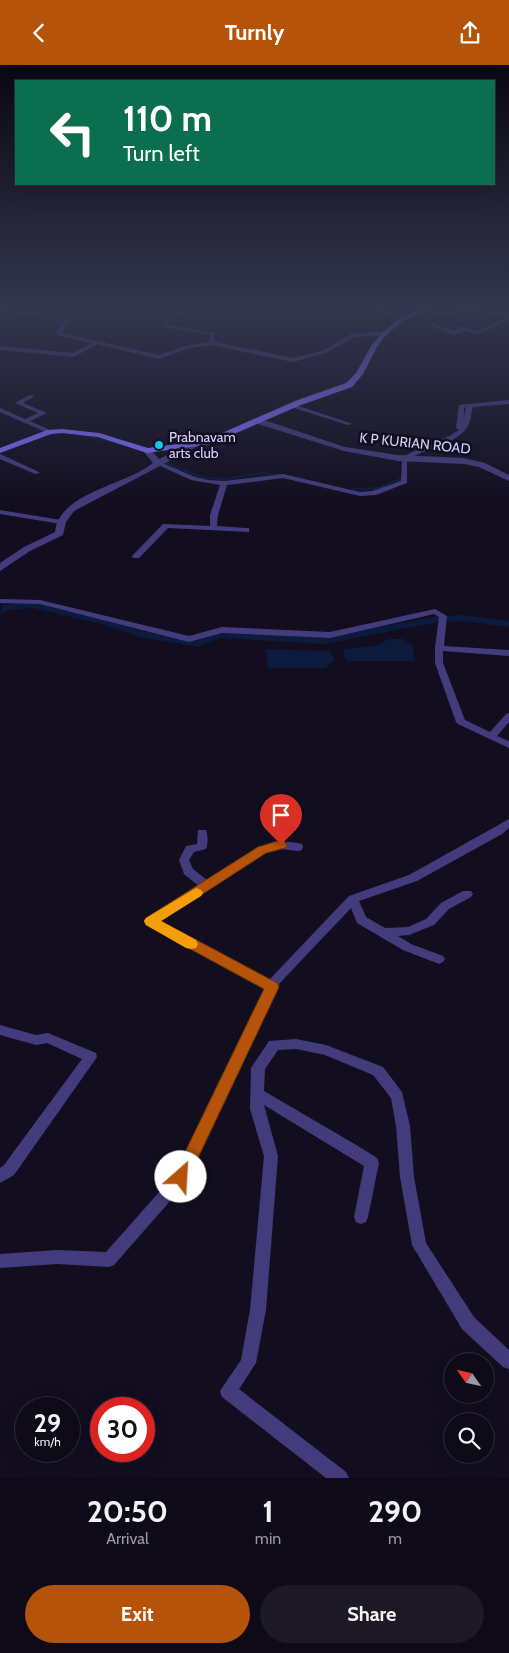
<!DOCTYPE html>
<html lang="en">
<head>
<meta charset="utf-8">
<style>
	body { margin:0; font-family:Cabin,sans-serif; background:#1c1825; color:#f1f3f6; height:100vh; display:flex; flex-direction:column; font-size:19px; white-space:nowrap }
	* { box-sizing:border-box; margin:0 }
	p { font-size:16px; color:#9b9aa2 }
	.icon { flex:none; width:28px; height:28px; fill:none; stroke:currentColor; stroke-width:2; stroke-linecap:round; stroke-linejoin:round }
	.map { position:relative; height:1413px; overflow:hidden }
	.sheet { display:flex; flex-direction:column; background:#0e0a18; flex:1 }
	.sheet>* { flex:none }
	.hud { position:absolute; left:15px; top:15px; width:480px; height:105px; border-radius:0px; box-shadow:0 5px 20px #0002,0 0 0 1px #2e2b37; background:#0b6e4f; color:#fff; overflow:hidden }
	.needle { width:32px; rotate:304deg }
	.buttons { position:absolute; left:444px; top:1288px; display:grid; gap:10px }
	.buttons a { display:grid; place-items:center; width:50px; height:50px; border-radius:50%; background:#0e0a18; box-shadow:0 5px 20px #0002,0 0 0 1px #2e2b37; font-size:25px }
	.speed { position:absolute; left:15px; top:1332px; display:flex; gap:10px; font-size:25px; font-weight:700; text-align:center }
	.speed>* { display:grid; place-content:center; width:65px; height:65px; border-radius:50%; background:#0e0a18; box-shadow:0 5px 20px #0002,0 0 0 1px #2e2b37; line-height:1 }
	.speed small { font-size:12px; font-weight:400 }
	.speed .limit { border:8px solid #d22; background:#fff; color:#111 }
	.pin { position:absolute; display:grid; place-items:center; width:42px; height:42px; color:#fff; margin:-51px -21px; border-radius:50% 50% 50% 0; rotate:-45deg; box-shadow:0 0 5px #0007 }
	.pin .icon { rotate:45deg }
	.me { position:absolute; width:55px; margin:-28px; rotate:26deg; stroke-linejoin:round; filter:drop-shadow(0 0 4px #0008) }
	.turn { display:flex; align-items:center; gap:18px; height:105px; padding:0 25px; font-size:22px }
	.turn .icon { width:65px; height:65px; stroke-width:2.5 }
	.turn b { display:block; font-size:35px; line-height:42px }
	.eta { display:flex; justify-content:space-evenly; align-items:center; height:85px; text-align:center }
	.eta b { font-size:30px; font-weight:700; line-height:35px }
	.primary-button { display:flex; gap:10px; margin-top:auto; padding:10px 25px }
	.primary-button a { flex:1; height:58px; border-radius:30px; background:#b45309; color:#fff; font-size:20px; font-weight:700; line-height:58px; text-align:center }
	.primary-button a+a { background:#1c1825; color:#f1f3f6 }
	header { display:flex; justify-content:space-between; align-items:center; height:65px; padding:0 25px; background:#b45309; color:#fff; font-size:22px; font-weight:700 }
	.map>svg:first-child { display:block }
</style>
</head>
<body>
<header><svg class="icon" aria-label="back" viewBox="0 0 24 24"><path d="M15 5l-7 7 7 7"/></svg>Turnly<svg class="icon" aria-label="share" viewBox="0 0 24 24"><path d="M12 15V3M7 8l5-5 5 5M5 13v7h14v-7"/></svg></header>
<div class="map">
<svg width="509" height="1413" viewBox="0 0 509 1413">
	<rect width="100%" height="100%" fill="#120e20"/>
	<g fill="#0c1a3b">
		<polygon points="389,574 403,574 413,581 415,596 347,596 343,589 345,584 375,581"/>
		<polygon points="265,584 329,586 335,595 325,603 268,603"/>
	</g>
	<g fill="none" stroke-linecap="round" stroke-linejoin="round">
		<g stroke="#0c1a3b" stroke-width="2">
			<polyline points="51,369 70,368"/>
			<polyline points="83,370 119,379"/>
			<polyline points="426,380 457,367"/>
		</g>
		<g stroke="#0c1a3b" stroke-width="2.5">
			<polyline points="116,378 119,379"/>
			<polyline points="406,391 429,378"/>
			<polyline points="167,398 203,413 226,414 262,408 302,413"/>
			<polyline points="349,425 378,423 403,413"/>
		</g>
		<g fill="#0c1a3b" fill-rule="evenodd">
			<polygon points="33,537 111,556 142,566 197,576 219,567 324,573 438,551 443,554 438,557 324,579 220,573 198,582 140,572 105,560 33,543 8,545 0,550 2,540"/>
			<polygon points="464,550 509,556 509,562 464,556 448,557 443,554 448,551"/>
		</g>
		<g fill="#433c7c" fill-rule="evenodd">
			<polygon points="0,243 71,253 62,268 159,290 186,281 209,277 210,270 165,262 163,257 181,243 183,246 168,258 169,260 215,268 214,277 293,293 322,286 351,269 385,266 388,268 385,270 354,272 326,288 293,297 211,280 189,283 159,294 97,279 74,292 0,285 0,281 73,288 92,278 57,270 57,265 65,255 0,246"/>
			<polygon points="365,243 375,243 411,252 408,254"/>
			<polygon points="460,243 509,247 509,255 478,269 464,266 454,270 427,259 432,258 454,266 458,264 456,263 459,261 476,266 506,253 507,250 463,246 455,249 475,252 476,253 473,255 417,246 420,244 449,248"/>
			<polygon points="30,330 35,331 23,338 47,348 30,356 52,366 52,368 48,368 0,347 0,343 25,354 38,348 15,338"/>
			<path d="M 509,335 L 509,339 L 473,342 C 471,348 471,355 468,361 C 459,378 424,384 407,395 L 407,418 L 376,430 L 360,431 L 283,413 L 227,420 L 218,450 L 217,461 L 246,463 L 249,463 L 249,467 L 168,463 L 139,493 L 133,493 L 132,491 L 163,459 L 210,461 L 210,450 L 220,420 L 191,415 L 156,399 L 156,397 L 160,397 L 195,412 L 208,415 L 224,416 L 283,409 L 360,427 L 372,426 L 401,416 L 402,393 C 419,381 442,378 459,365 L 456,363 L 459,340 ZM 466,342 L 464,352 L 464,343 Z"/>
			<polygon points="291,340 295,340 353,359 348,360 291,342"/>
			<polygon points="0,389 39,407 40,408 35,409 0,394"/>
			<polygon points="0,445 61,455 65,457 61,459 0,449"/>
			<polygon points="0,534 40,535 189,571 222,562 330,567 435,544 447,551 444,581 509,585 509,591 443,586 443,598 465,655 490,667 506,649 509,648 509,657 497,671 509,676 509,683 458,659 456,657 435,598 435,583 439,552 434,549 330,573 222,568 189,577 40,539 0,538"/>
			<path d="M 509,754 L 509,763 L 502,769 L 417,816 L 359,836 L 366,852 L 385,863 L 408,862 L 426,854 L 441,838 L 463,826 L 471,826 L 473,829 L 471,832 L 449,844 L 434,860 L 409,870 L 398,871 L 411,879 L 443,891 L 445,894 L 443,897 L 439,899 L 403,885 L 357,858 L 351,843 L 280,918 L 186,1118 L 114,1200 L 109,1202 L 57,1199 L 0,1203 L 0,1189 L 57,1185 L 106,1187 L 176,1108 L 265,924 L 147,859 L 145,856 L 147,853 L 199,821 L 184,809 L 179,795 L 186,781 L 197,779 L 198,765 L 206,765 C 208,770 208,779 206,784 L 194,787 L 189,795 L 193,804 L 207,815 C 236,797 266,769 302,779 L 303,782 L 302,785 L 298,786 L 281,784 L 266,788 L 160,856 L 269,915 L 349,831 L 409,810 Z"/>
			<polygon points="0,960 36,970 48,968 96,988 97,992 14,1110 0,1118 0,1103 4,1100 82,994 47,978 36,980 0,970"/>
			<polygon points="296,974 326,980 383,1002 402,1027 410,1061 414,1112 426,1178 474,1252 509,1285 509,1304 503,1302 462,1264 412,1180 400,1112 396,1061 391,1033 373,1010 325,990 296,984 278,985 265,1004 264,1026 363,1084 377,1093 379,1098 368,1152 366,1157 361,1159 356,1157 354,1152 364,1101 264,1040 278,1091 266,1245 256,1298 239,1324 346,1407 349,1413 326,1413 222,1332 220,1326 241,1295 250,1245 264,1091 250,1044 251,1003 269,976"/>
		</g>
		<g fill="#433c7c" fill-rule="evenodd">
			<polygon points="255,354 261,354 345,382 398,390 464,393 485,398 509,410 509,416 479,402 464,399 398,396 344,386 255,358"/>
			<path d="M 193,378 L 200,380 L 74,446 L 66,457 L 63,470 L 30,486 L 0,506 L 0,498 L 24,482 L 55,467 C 59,427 127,420 153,398 L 143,386 L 144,384 L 150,384 L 159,394 Z"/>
		</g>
		<polygon fill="#796cf7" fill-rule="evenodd" points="420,243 428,243 402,257 387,269 377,282 363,309 352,322 301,340 211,379 147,388 98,372 62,368 51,369 0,388 0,383 47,365 62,364 99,368 148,383 206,375 295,336 346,318 356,308 371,281 383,267 398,255"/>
	</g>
	<linearGradient id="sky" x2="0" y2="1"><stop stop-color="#0a0812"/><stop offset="0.55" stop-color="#33364e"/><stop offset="1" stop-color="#33364e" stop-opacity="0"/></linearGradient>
	<rect width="509" height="441" fill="url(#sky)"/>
	<polygon fill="#b45309" stroke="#753606" points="281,775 285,777 287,780 285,783 266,788 161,856 277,918 279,922 186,1118 181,1120 175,1118 173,1112 264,924 146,860 144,856 146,853 258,782"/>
	<polygon fill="#f59e0b" points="196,823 201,825 203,828 201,831 161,856 196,875 198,879 196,883 191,884 186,883 146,860 144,856 146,853"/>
	<circle fill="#0dc6eb" stroke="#120e20" stroke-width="2" cx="159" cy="380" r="5"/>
	<g text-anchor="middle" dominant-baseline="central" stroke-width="5" stroke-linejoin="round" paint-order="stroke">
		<g font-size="14" fill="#d8d0fc" stroke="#120e20" text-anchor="start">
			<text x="169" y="372">Prabnavam<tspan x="169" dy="16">arts club</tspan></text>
		</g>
		<g font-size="14" fill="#d8d0fc" stroke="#120e20">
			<text transform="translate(415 378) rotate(6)">K P KURIAN ROAD</text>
		</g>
	</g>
</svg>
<div class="buttons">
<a><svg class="needle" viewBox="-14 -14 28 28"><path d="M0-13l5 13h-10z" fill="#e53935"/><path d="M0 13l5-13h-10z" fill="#9b9aa2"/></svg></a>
<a><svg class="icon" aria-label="search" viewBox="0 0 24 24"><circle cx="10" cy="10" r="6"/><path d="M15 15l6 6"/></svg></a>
</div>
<div class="speed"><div>29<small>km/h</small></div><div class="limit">30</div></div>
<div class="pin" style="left:281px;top:780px;background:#d93025"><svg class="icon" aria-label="arrive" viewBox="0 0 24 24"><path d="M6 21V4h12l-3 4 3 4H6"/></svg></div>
<svg class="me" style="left:181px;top:1112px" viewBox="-20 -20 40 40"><circle r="19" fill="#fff"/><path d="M0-13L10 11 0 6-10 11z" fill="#b45309"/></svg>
<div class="hud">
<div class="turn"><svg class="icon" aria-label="left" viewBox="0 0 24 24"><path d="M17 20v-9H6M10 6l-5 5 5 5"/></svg><div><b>110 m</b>Turn left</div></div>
</div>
</div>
<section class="sheet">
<div class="eta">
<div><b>20:50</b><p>Arrival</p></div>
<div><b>1</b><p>min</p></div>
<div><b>290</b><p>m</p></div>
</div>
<div class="primary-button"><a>Exit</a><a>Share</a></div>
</section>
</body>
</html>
